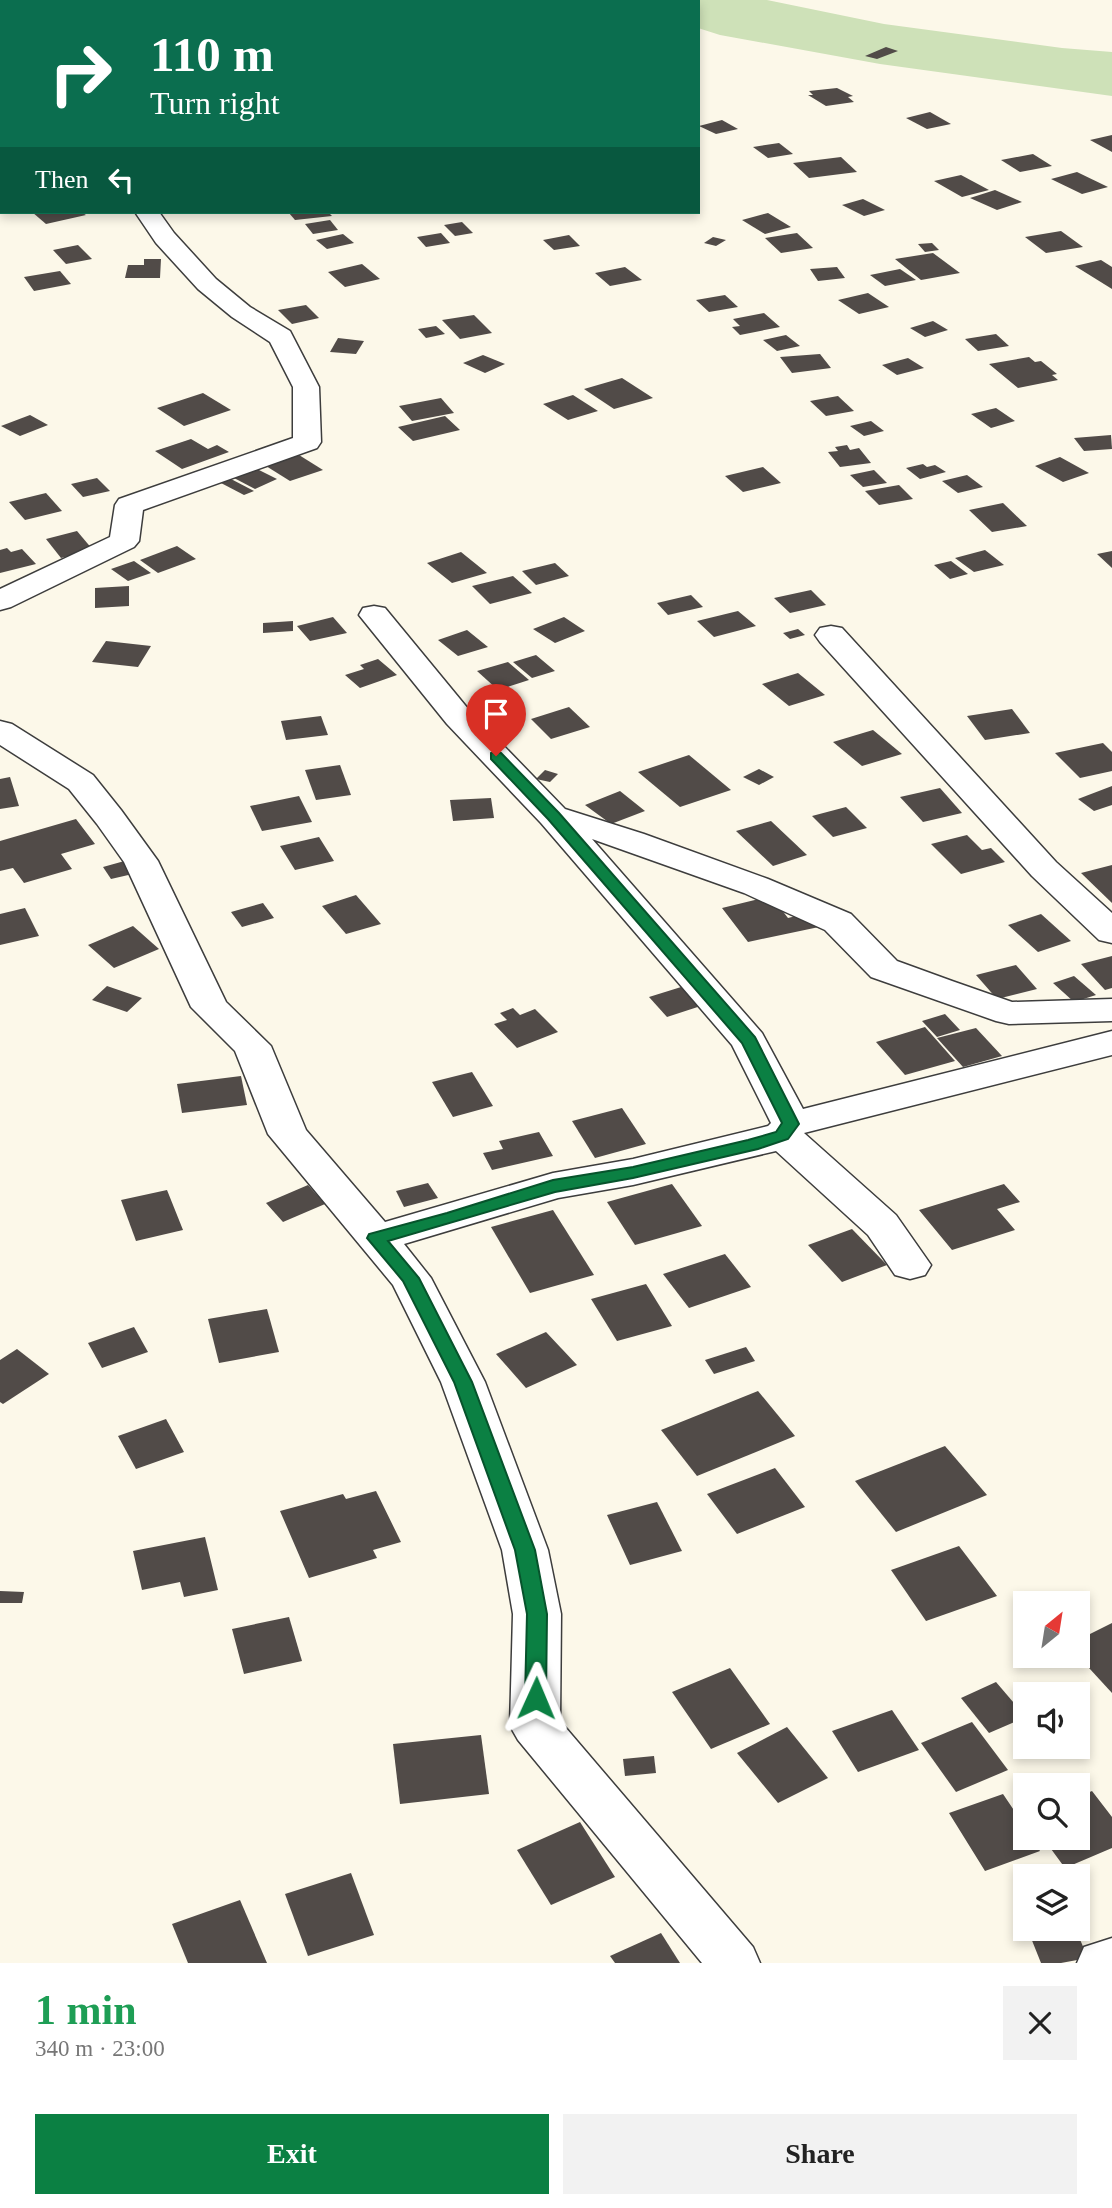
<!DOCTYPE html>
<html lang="en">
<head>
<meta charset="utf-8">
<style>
	body { margin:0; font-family:"Times New Roman",serif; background:#f2f2f2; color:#222; height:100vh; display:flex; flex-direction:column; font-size:26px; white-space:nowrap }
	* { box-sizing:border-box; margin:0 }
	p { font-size:23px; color:#767676 }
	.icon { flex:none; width:38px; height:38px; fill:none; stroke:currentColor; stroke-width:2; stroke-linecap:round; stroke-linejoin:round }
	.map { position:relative; height:1963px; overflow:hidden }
	.panel { display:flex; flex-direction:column; background:#fff; flex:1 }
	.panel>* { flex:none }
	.top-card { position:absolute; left:0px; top:0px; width:700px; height:214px; box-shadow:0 4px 10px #0003; background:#0b6e4f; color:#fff; overflow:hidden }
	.needle { width:46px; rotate:30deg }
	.fabs { position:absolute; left:1013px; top:1591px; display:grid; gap:14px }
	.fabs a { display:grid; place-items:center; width:77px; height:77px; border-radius:0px; background:#fff; box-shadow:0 4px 10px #0003; font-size:35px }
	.pin { position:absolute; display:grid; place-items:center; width:60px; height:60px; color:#fff; margin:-72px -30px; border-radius:50% 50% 50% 0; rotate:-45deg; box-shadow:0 0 7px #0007 }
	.pin .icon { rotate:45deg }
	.me { position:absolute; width:77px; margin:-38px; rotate:1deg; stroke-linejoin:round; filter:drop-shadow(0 0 5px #0008) }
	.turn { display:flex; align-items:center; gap:24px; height:147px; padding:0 35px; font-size:32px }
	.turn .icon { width:91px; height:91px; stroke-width:2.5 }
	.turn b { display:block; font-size:49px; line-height:60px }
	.then { display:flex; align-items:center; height:66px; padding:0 35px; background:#0003; gap:14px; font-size:26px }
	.round { display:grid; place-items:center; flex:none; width:74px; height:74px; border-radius:0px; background:#f2f2f2 }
	.summary { display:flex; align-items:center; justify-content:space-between; height:119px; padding:0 35px }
	h1 { font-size:42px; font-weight:600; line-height:52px; color:#1e9e55 }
	.cta { display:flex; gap:14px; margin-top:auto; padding:14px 35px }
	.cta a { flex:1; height:80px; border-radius:0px; background:#0b8043; color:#fff; font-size:28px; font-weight:600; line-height:80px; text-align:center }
	.cta a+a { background:#f2f2f2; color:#222 }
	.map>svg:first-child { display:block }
</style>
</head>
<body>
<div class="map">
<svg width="1112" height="1963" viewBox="0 0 1112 1963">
	<rect width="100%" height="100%" fill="#fcf8e9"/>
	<polygon fill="#cee1b8" points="620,0 767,0 884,24 1062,48 1112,52 1112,96 880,64 720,35 698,28 698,2"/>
	<g fill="#514b48">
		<polygon points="886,47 898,51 877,59 865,56"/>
		<polygon points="837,88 853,96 848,97 854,102 826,106 808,95 813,95 809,91"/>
		<polygon points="930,112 951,124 927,129 906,118"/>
		<polygon points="722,120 738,129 716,134 699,126"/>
		<polygon points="1112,135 1112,152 1090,140"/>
		<polygon points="779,143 793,154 768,158 753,147"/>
		<polygon points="1033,154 1052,166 1020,172 1001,160"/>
		<polygon points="841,157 857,172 809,178 793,163"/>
		<polygon points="1077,172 1108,187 1082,194 1051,179"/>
		<polygon points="961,175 989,190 962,197 934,181"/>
		<polygon points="995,190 1022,202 997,210 970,198"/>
		<polygon points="863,199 885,210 864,216 842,205"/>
		<polygon points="32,212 81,212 86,215 46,224"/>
		<polygon points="295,212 328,212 332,216 295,220 289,213"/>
		<polygon points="768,213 791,227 765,234 742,220"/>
		<polygon points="330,220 338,230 313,234 305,224"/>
		<polygon points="462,222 473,233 455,236 444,225"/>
		<polygon points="1061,231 1083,247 1046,253 1025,237"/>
		<polygon points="441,233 450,243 426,247 417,237"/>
		<polygon points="797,233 813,248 781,253 765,238"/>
		<polygon points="343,234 354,243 327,249 316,240"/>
		<polygon points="569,235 580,246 554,250 543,240"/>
		<polygon points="713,237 726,240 716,246 704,243"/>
		<polygon points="932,243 939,250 925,252 918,244"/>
		<polygon points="78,245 92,259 66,264 53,250"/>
		<polygon points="933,253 960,273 921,280 895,259"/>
		<polygon points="144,259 161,259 160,278 125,278 128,265 144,265"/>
		<polygon points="1101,260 1112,267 1112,289 1075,266"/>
		<polygon points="362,264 380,279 345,287 328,272"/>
		<polygon points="625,267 642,280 610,286 595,273"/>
		<polygon points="837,267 845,278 818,281 810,269"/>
		<polygon points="900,269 916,280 885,286 870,275"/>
		<polygon points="60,271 71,284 34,291 24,277"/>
		<polygon points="868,293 889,307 859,314 838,300"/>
		<polygon points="725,295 738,307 709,312 696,300"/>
		<polygon points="306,305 319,318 292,324 278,310"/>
		<polygon points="764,313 780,327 740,335 732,327 740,326 733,319"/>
		<polygon points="474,315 492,333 460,339 442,320"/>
		<polygon points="933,321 948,330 925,337 910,328"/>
		<polygon points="436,326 445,334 426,338 418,329"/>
		<polygon points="996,334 1009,346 978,351 965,339"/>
		<polygon points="786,335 800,346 777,351 763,340"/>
		<polygon points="338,338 364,341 356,354 330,352"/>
		<polygon points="820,354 831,368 792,373 780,357"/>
		<polygon points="483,355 505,364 485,373 463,363"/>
		<polygon points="1029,357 1035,362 1041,361 1057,374 1052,375 1058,380 1018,388 989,364"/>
		<polygon points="908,358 924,368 897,375 882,365"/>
		<polygon points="622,378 653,398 614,409 584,389"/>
		<polygon points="203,393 231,410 184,426 157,408"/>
		<polygon points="573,395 598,411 568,420 543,404"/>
		<polygon points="838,396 854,411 826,416 810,401"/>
		<polygon points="441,398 454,413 412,421 399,406"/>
		<polygon points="996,408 1015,421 991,428 971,414"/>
		<polygon points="30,415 48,425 20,436 1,426"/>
		<polygon points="445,416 460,430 413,441 398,427"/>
		<polygon points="871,421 884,431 864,436 850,426"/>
		<polygon points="1111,435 1112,449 1084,451 1074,438"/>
		<polygon points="191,439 208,449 217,445 229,452 182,469 155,451"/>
		<polygon points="847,445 850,450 859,448 871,463 840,467 828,452 838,451 835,447"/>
		<polygon points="299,455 323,470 290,481 266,466"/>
		<polygon points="1060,457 1089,473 1063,482 1035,466"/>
		<polygon points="923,464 927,467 935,465 946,472 920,479 906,468"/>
		<polygon points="763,467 781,483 743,492 725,476"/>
		<polygon points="255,468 277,479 255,489 234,478"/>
		<polygon points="874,470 887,483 863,487 850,475"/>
		<polygon points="967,475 983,487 958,493 942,481"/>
		<polygon points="97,478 110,491 83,497 71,484"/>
		<polygon points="231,479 254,491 244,495 221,483"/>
		<polygon points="899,485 913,499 879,505 865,491"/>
		<polygon points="46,493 62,511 25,520 9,502"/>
		<polygon points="1003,503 1027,526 992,532 969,510"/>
		<polygon points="77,531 93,550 61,558 46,539"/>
		<polygon points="177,546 196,559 158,573 140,560"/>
		<polygon points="7,548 11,552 22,549 36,564 0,573 0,550"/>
		<polygon points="985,550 1004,565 974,572 955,558"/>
		<polygon points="1112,551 1112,568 1097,554"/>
		<polygon points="461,552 487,573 452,583 427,563"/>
		<polygon points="134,561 151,573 128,581 111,569"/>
		<polygon points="951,561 968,574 950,579 934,565"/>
		<polygon points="555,563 569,576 536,585 522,571"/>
		<polygon points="513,576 532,593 490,604 472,586"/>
		<polygon points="129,586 129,606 95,608 95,588"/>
		<polygon points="811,590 826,605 790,613 774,598"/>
		<polygon points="691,595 703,607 668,615 657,603"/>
		<polygon points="738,611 756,626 714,637 697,621"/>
		<polygon points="333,617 347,633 310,641 297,626"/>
		<polygon points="564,617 585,631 555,643 533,629"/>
		<polygon points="293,621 293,631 263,633 263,623"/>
		<polygon points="798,629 805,635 790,639 783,633"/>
		<polygon points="467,630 488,647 458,656 438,640"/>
		<polygon points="106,641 151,646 138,667 92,662"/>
		<polygon points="536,655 555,671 532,678 513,662"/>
		<polygon points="378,659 397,675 360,688 345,675 364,669 360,665"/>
		<polygon points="508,662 529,680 498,690 477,671"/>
		<polygon points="798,673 825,695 789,706 762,684"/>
		<polygon points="569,707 590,727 551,739 531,719"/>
		<polygon points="1012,709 1030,733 985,740 967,716"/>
		<polygon points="321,716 328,735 286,740 281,721"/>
		<polygon points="873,730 902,754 862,766 833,742"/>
		<polygon points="1103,743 1112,752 1112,771 1080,778 1055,753"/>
		<polygon points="689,755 731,790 680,807 638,772"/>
		<polygon points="340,765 351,795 316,800 305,770"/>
		<polygon points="759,769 774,777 759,785 743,777"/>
		<polygon points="545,770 558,774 550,782 536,779"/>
		<polygon points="10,777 19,806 0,809 0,779"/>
		<polygon points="1112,786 1112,805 1094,811 1078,799"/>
		<polygon points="940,788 962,813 923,822 900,797"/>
		<polygon points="620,791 645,811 611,824 585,805"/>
		<polygon points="299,796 312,822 262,831 250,806"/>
		<polygon points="491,798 494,818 453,821 450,800"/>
		<polygon points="846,807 867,828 833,837 812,816"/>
		<polygon points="76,819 95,844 61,854 72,869 24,883 13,868 0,871 0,841"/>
		<polygon points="771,821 807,855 773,866 736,831"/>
		<polygon points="967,835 982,850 991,848 1005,862 961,874 931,844"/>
		<polygon points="319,837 334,861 295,870 280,846"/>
		<polygon points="128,860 137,873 111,879 103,867"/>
		<polygon points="1112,865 1112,903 1081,873"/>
		<polygon points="356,895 381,924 346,934 322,906"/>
		<polygon points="771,896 788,918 808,913 819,927 748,942 722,908"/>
		<polygon points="263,903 274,918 242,927 231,912"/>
		<polygon points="25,908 39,936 0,945 0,914"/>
		<polygon points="1041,914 1071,941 1038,952 1008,925"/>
		<polygon points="133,926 159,949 114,968 88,945"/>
		<polygon points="1112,956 1112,988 1105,990 1081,964"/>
		<polygon points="1016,965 1037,989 997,999 976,975"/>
		<polygon points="1074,976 1096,995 1074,1002 1053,983"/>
		<polygon points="694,983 713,1002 667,1017 649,997"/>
		<polygon points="107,986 142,998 127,1012 92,1000"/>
		<polygon points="513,1008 520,1015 535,1009 558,1032 517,1048 494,1024 507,1020 500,1013"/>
		<polygon points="945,1014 960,1030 937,1037 922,1021"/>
		<polygon points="925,1027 955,1061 905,1075 876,1042"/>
		<polygon points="976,1028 1002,1056 963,1067 937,1038"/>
		<polygon points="472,1072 493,1106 453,1117 432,1082"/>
		<polygon points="241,1076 247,1105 182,1113 177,1084"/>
		<polygon points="622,1108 646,1144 595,1158 572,1121"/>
		<polygon points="539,1132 553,1156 492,1170 483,1153 503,1149 499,1141"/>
		<polygon points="428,1183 438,1198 404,1207 396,1191"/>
		<polygon points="672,1184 702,1226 635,1245 607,1202"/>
		<polygon points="1004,1184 1020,1202 997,1209 1015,1230 952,1250 919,1210"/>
		<polygon points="308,1185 325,1204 283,1222 266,1203"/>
		<polygon points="167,1190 183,1230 136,1241 121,1200"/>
		<polygon points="553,1210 594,1275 530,1293 491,1227"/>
		<polygon points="852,1229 887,1265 842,1282 808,1245"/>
		<polygon points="725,1254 751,1287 689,1308 663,1274"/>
		<polygon points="646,1284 672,1326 617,1341 591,1299"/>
		<polygon points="267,1309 279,1352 219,1363 208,1319"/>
		<polygon points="134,1327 148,1352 102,1368 88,1343"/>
		<polygon points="546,1332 577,1365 526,1388 496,1354"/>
		<polygon points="746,1347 755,1361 714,1374 705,1360"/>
		<polygon points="17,1349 49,1374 3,1404 0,1402 0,1360"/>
		<polygon points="758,1391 795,1436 697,1476 661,1430"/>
		<polygon points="166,1419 184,1452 136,1469 118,1436"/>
		<polygon points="945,1446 987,1495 896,1532 855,1481"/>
		<polygon points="775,1468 805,1507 737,1534 707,1494"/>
		<polygon points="376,1491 401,1542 373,1550 377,1558 309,1578 280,1511 343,1494 346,1499"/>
		<polygon points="657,1502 682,1551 630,1565 607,1515"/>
		<polygon points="205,1537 218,1590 184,1597 180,1582 142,1590 133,1551"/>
		<polygon points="959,1546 997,1596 926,1621 891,1570"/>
		<polygon points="0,1591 24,1592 22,1603 0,1603"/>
		<polygon points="289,1617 302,1661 244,1674 232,1629"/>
		<polygon points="1112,1623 1112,1693 1078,1656 1078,1640"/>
		<polygon points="730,1668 770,1724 711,1749 672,1692"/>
		<polygon points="996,1682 1026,1717 989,1733 961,1698"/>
		<polygon points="892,1710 919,1750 858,1772 832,1731"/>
		<polygon points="972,1722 1008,1770 956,1792 921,1743"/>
		<polygon points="787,1727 828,1778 778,1803 737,1753"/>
		<polygon points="481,1735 489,1794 400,1804 393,1744"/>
		<polygon points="654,1756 656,1773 625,1776 623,1759"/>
		<polygon points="1092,1791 1112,1817 1112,1848 1065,1868 1043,1838 1078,1838 1078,1797"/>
		<polygon points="1003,1794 1026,1828 1026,1838 1032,1838 1040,1851 985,1871 949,1813"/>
		<polygon points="580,1822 615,1877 551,1905 517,1850"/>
		<polygon points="351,1873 374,1935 308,1956 285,1894"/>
		<polygon points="240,1900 267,1963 188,1963 172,1924"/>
		<polygon points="1027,1928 1075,1928 1088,1958 1061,1963 1041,1963"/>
		<polygon points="661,1933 680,1963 615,1963 610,1956"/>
	</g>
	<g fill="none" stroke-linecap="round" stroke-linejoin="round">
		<defs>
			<g id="minor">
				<polygon points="0,114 2,115 2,129 0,128"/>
				<polygon points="135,212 159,212 174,233 216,279 250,307 290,331 319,387 321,442 317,448 143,510 139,541 134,547 11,607 0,610 0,589 110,537 115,505 119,499 293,438 293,387 270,342 232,317 198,289 156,243"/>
				<polygon points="374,606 385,608 469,710 565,809 644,834 768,879 851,914 897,961 952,981 1012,1002 1112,999 1112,1021 1009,1024 996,1021 871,977 825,930 744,893 592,839 762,1033 803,1109 1112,1031 1112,1055 804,1133 896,1215 931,1265 925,1275 910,1279 895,1275 868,1235 776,1151 633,1185 558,1198 404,1244 431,1278 485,1382 548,1550 561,1614 560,1721 753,1947 760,1963 702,1963 518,1740 510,1726 513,1614 502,1550 441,1382 393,1285 268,1134 235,1051 191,1007 124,862 97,824 69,789 0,745 0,721 12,724 93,775 121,810 158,861 226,1002 271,1046 306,1130 385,1222 553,1173 633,1159 768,1126 771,1123 732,1045 541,823 447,724 359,615 363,608"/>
				<polygon points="831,626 842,628 1056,862 1112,913 1112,943 1099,940 1032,876 820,642 815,635 820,628"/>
				<polygon points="1112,1938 1112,1963 1077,1963 1084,1947"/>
			</g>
		</defs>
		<use href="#minor" stroke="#3d3d3d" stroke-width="3"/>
		<use href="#minor" fill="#fff" fill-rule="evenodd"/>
	</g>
	<polygon fill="#0b8043" stroke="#07532c" stroke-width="2" points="496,752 501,753 559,813 755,1037 799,1124 788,1139 758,1149 633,1178 555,1192 388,1241 419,1278 472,1382 535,1550 547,1614 546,1698 543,1704 536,1706 528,1704 525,1698 527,1614 515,1550 454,1382 403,1281 367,1238 369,1234 447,1213 553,1180 633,1167 748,1140 776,1132 782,1123 742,1043 548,819 491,759 491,753"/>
</svg>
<div class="fabs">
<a><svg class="needle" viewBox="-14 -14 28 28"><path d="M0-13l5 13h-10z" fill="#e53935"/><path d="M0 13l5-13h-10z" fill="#767676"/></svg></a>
<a><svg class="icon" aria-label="sound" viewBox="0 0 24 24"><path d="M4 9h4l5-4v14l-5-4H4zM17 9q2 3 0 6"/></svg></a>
<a><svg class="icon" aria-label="search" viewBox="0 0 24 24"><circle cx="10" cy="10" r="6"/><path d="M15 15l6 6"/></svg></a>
<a><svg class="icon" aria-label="layers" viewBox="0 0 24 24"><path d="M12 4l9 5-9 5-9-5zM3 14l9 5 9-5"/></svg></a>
</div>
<div class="pin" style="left:496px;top:756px;background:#d93025"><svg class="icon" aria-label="arrive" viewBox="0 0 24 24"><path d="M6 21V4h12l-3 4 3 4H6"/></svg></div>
<svg class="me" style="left:536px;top:1698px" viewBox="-20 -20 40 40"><path d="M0-17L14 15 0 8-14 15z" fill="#0b8043" stroke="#fff" stroke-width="4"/></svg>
<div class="top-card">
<div class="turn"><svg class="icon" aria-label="right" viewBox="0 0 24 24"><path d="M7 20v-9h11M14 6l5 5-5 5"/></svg><div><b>110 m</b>Turn right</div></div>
<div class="then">Then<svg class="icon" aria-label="left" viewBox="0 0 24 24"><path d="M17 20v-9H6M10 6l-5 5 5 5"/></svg></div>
</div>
</div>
<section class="panel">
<div class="summary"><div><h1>1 min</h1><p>340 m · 23:00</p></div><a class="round"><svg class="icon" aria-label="close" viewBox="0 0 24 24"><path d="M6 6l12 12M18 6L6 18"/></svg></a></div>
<div class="cta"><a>Exit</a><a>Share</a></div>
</section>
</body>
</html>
